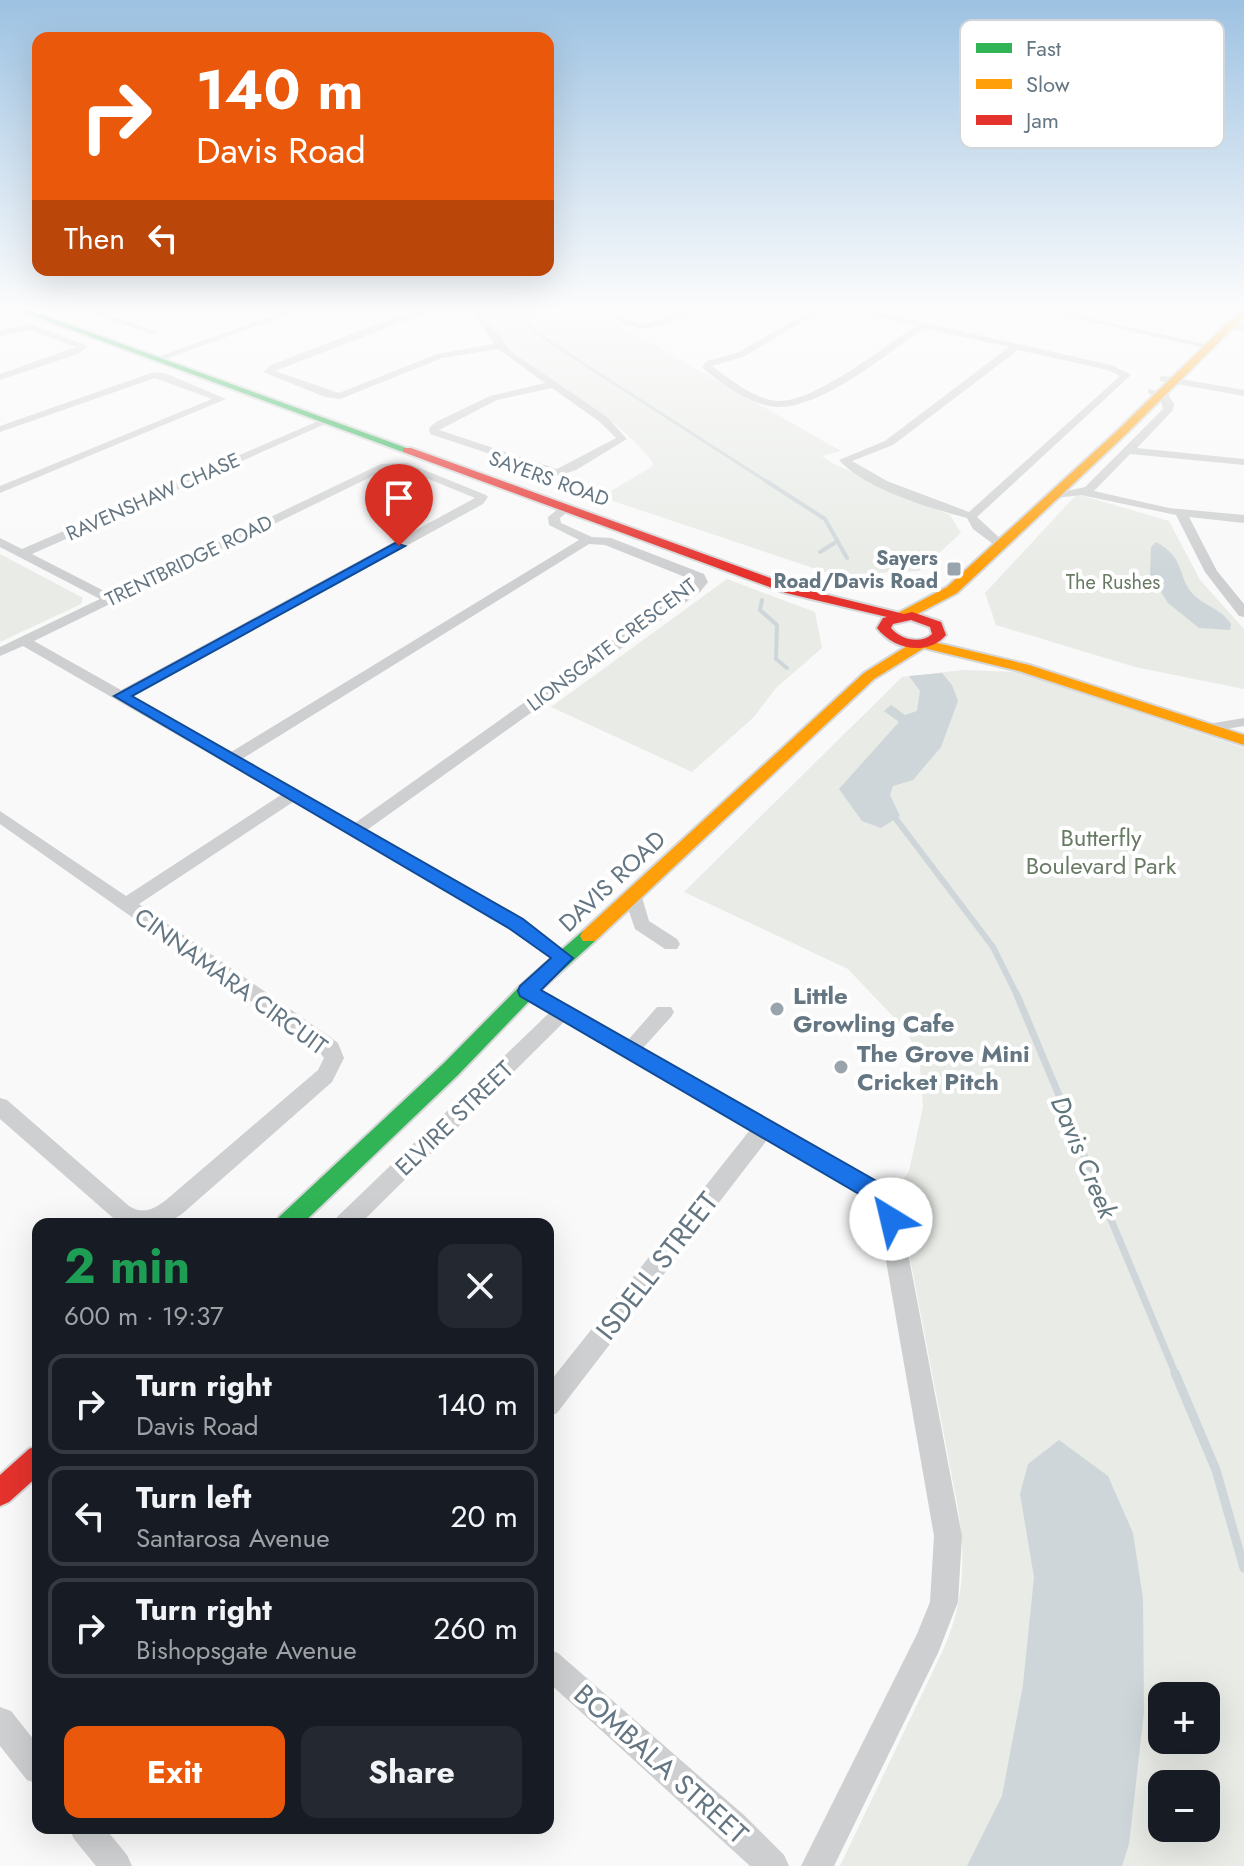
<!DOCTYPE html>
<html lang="en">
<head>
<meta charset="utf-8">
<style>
	body { margin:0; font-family:Jost,sans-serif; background:#242831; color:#f1f3f6; height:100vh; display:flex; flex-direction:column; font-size:30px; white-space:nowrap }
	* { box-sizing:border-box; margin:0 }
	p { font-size:26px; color:#9ea1a6 }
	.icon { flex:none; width:44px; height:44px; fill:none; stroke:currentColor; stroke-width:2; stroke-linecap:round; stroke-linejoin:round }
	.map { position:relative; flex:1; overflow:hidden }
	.details { position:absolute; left:32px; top:1218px; width:522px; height:616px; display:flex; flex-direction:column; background:#171b24; border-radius:16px; box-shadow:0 8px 32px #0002 }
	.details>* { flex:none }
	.banner { position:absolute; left:32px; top:32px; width:522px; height:244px; border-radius:16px; box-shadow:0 8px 32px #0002; background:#ea580c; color:#fff; overflow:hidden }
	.buttons { position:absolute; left:1148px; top:1682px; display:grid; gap:16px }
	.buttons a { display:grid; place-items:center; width:72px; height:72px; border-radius:16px; background:#171b24; box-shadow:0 8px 32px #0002; font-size:40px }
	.pin { position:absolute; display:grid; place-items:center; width:68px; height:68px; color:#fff; margin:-82px -34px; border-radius:50% 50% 50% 0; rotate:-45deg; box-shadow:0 0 8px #0007 }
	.pin .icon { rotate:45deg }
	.me { position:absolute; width:88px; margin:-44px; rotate:324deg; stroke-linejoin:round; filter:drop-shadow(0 0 6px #0008) }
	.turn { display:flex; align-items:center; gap:28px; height:168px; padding:0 32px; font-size:36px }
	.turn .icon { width:104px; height:104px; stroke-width:2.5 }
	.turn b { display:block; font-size:56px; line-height:68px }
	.then { display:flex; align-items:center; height:76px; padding:0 32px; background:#0003; gap:16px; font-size:30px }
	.round { display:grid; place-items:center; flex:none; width:84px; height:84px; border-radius:16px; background:#242831 }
	.summary { display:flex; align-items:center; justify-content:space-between; height:136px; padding:0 32px }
	h1 { font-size:48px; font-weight:700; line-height:60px; color:#1e9e55 }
	.primary-button { display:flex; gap:16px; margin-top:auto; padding:16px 32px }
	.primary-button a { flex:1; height:92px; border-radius:16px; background:#ea580c; color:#fff; font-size:32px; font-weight:700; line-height:92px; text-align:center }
	.primary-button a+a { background:#242831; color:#f1f3f6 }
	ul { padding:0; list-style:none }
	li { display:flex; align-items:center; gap:24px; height:100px; margin:0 16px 12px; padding:0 16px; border:4px solid #363941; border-radius:16px }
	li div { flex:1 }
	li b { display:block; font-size:30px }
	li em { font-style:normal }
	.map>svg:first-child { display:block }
</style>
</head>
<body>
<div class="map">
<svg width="1244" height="1866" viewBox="0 0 1244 1866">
	<rect width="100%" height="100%" fill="#f9f9f9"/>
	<g fill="#e8ebe6" fill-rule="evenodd">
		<path d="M 478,310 L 605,310 L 616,323 L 841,451 L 822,456 L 834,464 L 950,515 L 961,533 L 919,571 L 834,575 L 601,497 L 653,466 L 652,461 C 641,449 630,436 617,426 C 567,387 514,364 478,310 Z"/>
		<polygon points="1077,494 1169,521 1200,580 1244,629 1244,689 1135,667 996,625 985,593"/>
		<polygon points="0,554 83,598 81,604 0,642"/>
		<polygon points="727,579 815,612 822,648 776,688 754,717 692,772 551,707"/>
		<path d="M 963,670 L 1017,672 L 1244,748 L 1244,1866 L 840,1866 L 944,1648 C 965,1600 966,1554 957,1503 L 900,1206 L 894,1194 L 909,1171 L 923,1107 L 919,1054 L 903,1027 L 848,969 L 684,892 L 902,677 ZM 1162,1696 L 1206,1696 L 1206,1740 L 1162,1740 ZM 1162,1784 L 1206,1784 L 1206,1828 L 1162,1828 Z"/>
	</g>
	<g fill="#ced6d9">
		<path d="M 1156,542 C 1188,559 1176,580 1196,597 C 1208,607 1221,609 1231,624 L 1230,630 L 1199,628 L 1168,603 L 1150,574 L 1151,547 Z"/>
		<polygon points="942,673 952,685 958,701 941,747 913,780 893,786 890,795 900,816 881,828 862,821 839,789 899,722 884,711 891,705 905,715 917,711 920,691 909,676"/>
		<polygon points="1059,1440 1108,1476 1133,1533 1143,1598 1144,1712 1129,1844 1122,1866 967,1866 1002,1796 1023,1685 1034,1577 1020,1494 1028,1464"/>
	</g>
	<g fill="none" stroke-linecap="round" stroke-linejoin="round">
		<polyline stroke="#ced6d9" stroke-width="3" points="519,310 533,330 556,346 769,483"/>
		<g stroke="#ced6d9" stroke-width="4">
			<polyline points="766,481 825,519 847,558"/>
			<polyline points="820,552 836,542"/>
			<polyline points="762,600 760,610 777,625 776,659 787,668"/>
		</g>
		<polyline stroke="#ced6d9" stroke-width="6" points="893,815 993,947 1018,997"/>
		<polyline stroke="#ced6d9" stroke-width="7" points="1017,995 1176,1375"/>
		<polyline stroke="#ced6d9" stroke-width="9" points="1175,1373 1216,1470 1244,1568"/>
		<defs>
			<g id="fast">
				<polygon points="18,310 29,310 412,450 403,452"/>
				<polygon points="589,929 595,931 598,936 595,941 534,996 458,1075 302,1224 276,1224 279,1217 444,1063 520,986 583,931"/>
			</g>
			<g id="slow">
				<polygon points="1241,310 1244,310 1244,317 1125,435 957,593 908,619 898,619 898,613 947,587 1117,431"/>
				<polygon points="925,640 1029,665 1244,735 1244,745 1019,671 924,648 874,679 595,941 583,941 580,936 583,931 864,673 915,641"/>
			</g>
			<g id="jam">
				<path d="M 403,448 L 411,448 L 795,587 L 904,614 L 912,612 L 941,622 L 946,635 C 927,657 893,649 877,628 L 883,618 L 887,617 L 786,593 L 403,452 ZM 911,620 L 930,627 L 932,634 C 920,645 900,639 891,628 L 893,624 Z"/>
				<polygon points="38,1445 38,1476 9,1502 0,1506 0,1475 29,1449"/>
			</g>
		</defs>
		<use href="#fast" stroke="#d5d6d7" stroke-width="4"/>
		<use href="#slow" stroke="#d5d6d7" stroke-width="4"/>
		<use href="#jam" stroke="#d5d6d7" stroke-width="4"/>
		<g fill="#cecfd0" fill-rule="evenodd">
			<polygon points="81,310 93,310 159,332 152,334"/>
			<polygon points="288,310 300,310 160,361 152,359"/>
			<path d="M 433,310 L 275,371 L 339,393 L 437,354 L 494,344 L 470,310 L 478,310 L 512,352 L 607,417 L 627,439 L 576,470 L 557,476 L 430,434 L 429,428 L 436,422 L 490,396 L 545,383 L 498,349 L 442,358 L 340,399 L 325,397 L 263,372 L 271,365 L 411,311 ZM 552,388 L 600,422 L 616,438 L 557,469 L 439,430 L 497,400 Z"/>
			<path d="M 609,310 L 617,310 C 645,341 664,309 693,310 C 667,329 630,339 609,310 Z"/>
			<path d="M 813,310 L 823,310 L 743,357 L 712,366 C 729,379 757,401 779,401 C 817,401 883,347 916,326 L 853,310 L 867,310 L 1111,365 L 1131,375 L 977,517 L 1005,543 L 1007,546 L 1001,550 L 973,529 L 967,518 C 929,508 865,489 839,460 L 885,441 L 1009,347 L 924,328 C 887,353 825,407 778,407 C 754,407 719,383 702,367 L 707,361 L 737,353 ZM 1018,350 L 1108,370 L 1120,376 L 969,512 L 887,481 L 852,461 L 893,445 Z"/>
			<polygon points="1038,310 1053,310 1214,346 1209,349"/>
			<polygon points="30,324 88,346 78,354 0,380 0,374 76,347 29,330 0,336 0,330"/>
			<polygon points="1227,325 1244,325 1244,331 1224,330"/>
			<polygon points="154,372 167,374 226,399 0,493 0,486 212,399 155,378 0,432 0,426"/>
			<polygon points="1163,376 1244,390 1244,396 1160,381 1160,377"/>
			<polygon points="1148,389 1168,394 1174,404 1173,410 1137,448 1244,459 1244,465 1130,454 1094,491 1169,508 1244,515 1244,523 1189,517 1217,571 1244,604 1244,617 1239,616 1205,572 1176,515 1081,495 1055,498 1049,495 1085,487 1163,409 1160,398 1148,393"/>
			<path d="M 323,419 L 332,421 L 32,554 L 110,594 L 381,464 L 407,463 L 486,495 L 488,497 L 483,504 L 131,696 L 231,752 L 579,540 L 549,525 L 548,517 L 562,506 L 572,508 L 560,518 L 561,523 L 592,537 L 611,538 L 704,574 L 708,582 L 700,592 L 367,830 L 499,905 L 569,953 L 572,958 L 569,963 L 557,963 L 487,913 L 293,802 L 139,904 L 330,1037 L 338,1043 L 344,1058 L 332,1082 L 182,1214 L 166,1224 L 120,1224 L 0,1119 L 0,1098 L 7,1100 L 129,1206 C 143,1215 154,1209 166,1200 L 318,1070 L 324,1058 L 316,1047 L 0,824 L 0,811 L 126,896 L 281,795 L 23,646 L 0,656 L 0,647 L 100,599 L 0,547 L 0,538 L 22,549 ZM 402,468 L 475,498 L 121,690 L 34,641 L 387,469 ZM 589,544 L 605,545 L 695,581 L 355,823 L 242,759 Z"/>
			<polygon points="1244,718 1244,726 1208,732 1201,728 1208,724"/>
			<polygon points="633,891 642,897 649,921 677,939 680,944 677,949 665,949 635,929 624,897"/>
			<polygon points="527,984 628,1040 657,1007 671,1007 674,1012 671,1017 643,1048 880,1183 894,1196 900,1211 962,1536 958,1602 938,1653 834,1866 801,1866 917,1634 930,1602 934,1536 877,1209 864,1197 767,1140 557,1413 548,1417 548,1384 750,1130 564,1022 360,1224 334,1224 337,1217 549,1013 520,996 518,991 520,986"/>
			<polygon points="548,1649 558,1653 745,1816 784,1855 789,1866 750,1866 548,1682"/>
			<polygon points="0,1707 11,1711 38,1745 38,1784 27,1780 0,1746"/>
			<polygon points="69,1828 105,1828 127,1855 132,1866 96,1866 74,1839"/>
		</g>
		<use href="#fast" fill="#30b455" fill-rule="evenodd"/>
		<use href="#slow" fill="#ff9f0a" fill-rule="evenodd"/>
		<use href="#jam" fill="#e5322d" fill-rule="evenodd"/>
	</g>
	<linearGradient id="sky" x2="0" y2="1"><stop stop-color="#9dc2e2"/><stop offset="0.54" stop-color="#fcfcfc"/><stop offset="1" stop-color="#fcfcfc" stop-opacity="0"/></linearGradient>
	<rect width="1244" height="571" fill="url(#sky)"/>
	<polygon fill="#1a73e8" stroke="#114b97" stroke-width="2" points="395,543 405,546 132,696 523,919 573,958 541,990 880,1183 893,1196 902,1219 899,1226 891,1229 883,1226 876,1209 864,1197 520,996 518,991 520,986 551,958 510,929 114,696"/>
	<g fill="#99a4ac" stroke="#fff" stroke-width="3">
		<rect x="946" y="561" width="16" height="16" rx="4"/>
		<circle cx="777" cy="1009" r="8"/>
		<circle cx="841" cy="1067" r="8"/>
	</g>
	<g text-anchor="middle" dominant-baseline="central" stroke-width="8" stroke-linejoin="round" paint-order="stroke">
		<g font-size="20" fill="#657683" stroke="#fff">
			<text transform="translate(549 479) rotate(20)">SAYERS ROAD</text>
			<text transform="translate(153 497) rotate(-24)">RAVENSHAW CHASE</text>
			<text transform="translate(189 561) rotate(-26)">TRENTBRIDGE ROAD</text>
			<text transform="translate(612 645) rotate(-37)">LIONSGATE CRESCENT</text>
		</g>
		<g font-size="20" font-weight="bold" fill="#657683" stroke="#fff" text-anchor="end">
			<text x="938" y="558">Sayers<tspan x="938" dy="23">Road/Davis Road</tspan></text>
		</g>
		<g font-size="20" fill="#687a64" stroke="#fff">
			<text x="1113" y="582">The Rushes</text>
		</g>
		<g font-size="24" fill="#687a64" stroke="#fff">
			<text x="1101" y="837">Butterfly<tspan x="1101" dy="28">Boulevard Park</tspan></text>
		</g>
		<g font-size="24" fill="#657683" stroke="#fff">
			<text transform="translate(612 881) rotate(-43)">DAVIS ROAD</text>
			<text transform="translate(231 981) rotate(36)">CINNAMARA CIRCUIT</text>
			<text transform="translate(454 1118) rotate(-44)">ELVIRE STREET</text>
		</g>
		<g font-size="24" font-weight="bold" fill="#657683" stroke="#fff" text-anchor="start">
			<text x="793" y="995">Little<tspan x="793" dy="28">Growling Cafe</tspan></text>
			<text x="857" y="1053">The Grove Mini<tspan x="857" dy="28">Cricket Pitch</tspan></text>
		</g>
		<g font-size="26" font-style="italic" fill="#60757c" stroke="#fff">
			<text transform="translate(1084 1157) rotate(67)">Davis Creek</text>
		</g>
		<g font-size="28" fill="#657683" stroke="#fff">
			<text transform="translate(657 1266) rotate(-52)">ISDELL STREET</text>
			<text transform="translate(661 1764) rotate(42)">BOMBALA STREET</text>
		</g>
	</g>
	<rect x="960" y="20" width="264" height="128" rx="12" fill="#fff" stroke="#d1d6da" stroke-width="2"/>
	<rect x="976" y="43" width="36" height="10" fill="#30b455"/>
	<rect x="976" y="79" width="36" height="10" fill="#ff9f0a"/>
	<rect x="976" y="115" width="36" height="10" fill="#e5322d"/>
	<g font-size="22" fill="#657683">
		<text x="1026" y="56">Fast</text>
		<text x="1026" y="92">Slow</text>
		<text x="1026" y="128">Jam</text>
	</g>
</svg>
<div class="buttons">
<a>+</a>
<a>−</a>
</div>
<div class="pin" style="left:399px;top:546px;background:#d93025"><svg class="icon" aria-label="arrive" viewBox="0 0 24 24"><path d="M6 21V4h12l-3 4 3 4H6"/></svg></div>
<svg class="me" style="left:891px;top:1219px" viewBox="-20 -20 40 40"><circle r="19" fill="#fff"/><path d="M0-13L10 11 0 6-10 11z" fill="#1a73e8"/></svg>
<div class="banner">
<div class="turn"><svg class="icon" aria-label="right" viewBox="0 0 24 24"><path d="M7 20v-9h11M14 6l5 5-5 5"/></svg><div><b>140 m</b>Davis Road</div></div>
<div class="then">Then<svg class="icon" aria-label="left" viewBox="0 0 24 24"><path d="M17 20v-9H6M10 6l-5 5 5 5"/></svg></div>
</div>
<section class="details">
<div class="summary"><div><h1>2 min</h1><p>600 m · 19:37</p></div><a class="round"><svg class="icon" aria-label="close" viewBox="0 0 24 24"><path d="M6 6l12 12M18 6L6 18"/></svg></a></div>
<ul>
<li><svg class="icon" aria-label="right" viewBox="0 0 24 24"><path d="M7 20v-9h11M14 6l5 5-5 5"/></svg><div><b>Turn right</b><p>Davis Road</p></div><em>140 m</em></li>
<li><svg class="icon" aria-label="left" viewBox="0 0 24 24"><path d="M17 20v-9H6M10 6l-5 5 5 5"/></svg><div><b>Turn left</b><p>Santarosa Avenue</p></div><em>20 m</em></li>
<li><svg class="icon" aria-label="right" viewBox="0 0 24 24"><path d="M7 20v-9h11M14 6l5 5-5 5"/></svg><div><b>Turn right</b><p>Bishopsgate Avenue</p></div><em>260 m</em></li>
</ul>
<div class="primary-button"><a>Exit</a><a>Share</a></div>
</section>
</div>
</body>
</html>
